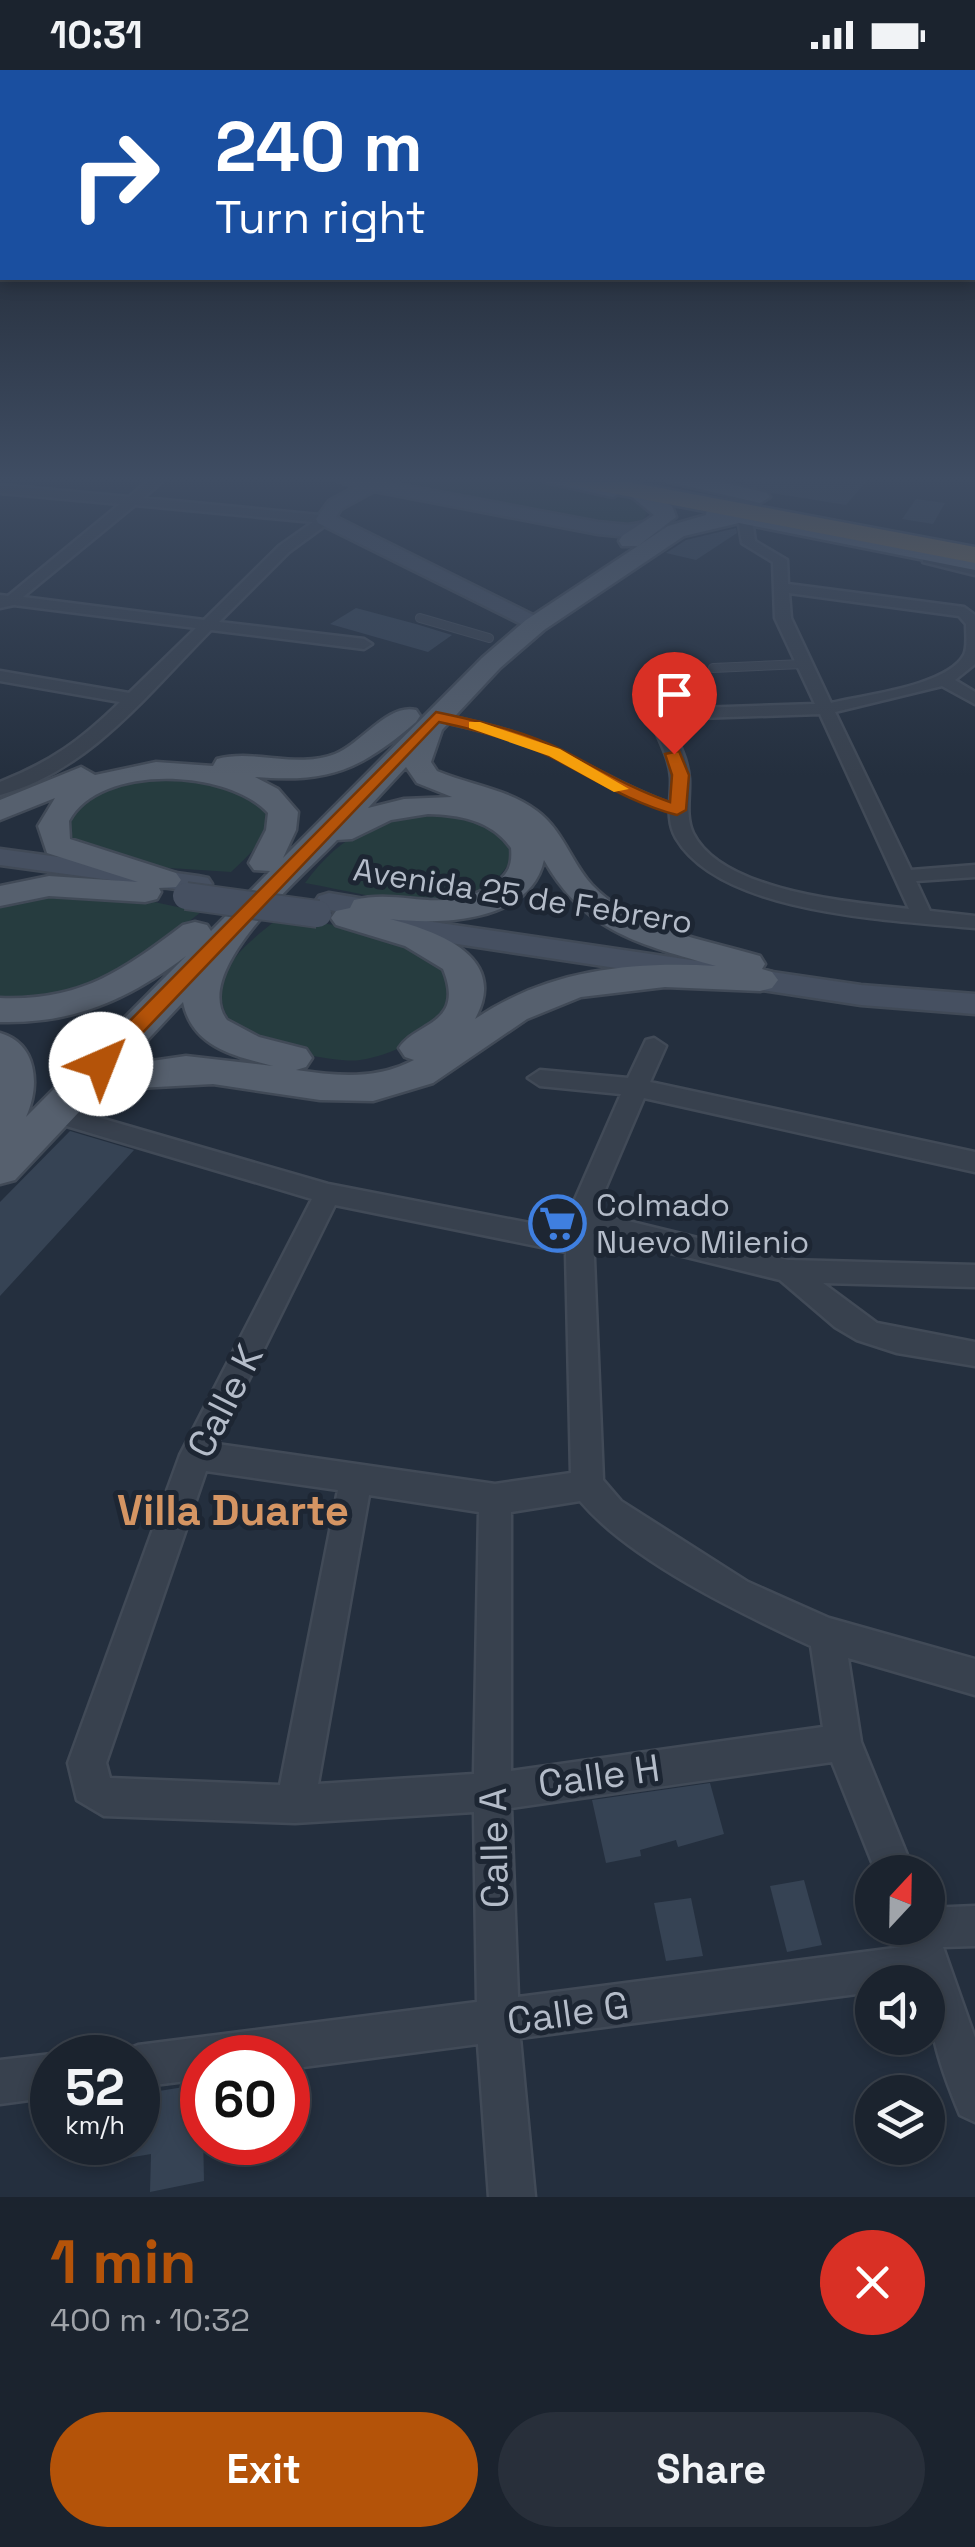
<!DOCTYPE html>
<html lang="en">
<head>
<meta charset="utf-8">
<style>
	body { margin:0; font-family:"Space Grotesk",sans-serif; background:#282f3a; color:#f1f3f6; height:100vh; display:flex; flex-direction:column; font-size:38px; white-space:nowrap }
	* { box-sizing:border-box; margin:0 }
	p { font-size:32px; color:#a0a4aa }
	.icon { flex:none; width:55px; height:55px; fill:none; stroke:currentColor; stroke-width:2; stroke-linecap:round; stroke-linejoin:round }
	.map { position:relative; height:2127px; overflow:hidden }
	.drawer { display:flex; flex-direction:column; background:#1b232e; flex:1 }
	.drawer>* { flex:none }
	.guide { position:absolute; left:0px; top:0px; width:975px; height:210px; box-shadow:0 5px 15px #0003,0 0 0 2px #39404a; background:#1a4fa0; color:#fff; overflow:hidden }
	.needle { width:65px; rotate:22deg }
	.controls { position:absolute; left:855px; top:1785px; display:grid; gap:20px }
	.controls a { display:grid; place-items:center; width:90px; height:90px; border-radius:50%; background:#1b232e; box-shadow:0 5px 15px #0003,0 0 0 2px #39404a; font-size:50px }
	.speed { position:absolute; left:30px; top:1965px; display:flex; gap:20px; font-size:50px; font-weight:700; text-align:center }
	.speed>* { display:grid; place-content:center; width:130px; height:130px; border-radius:50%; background:#1b232e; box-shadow:0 5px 15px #0003,0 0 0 2px #39404a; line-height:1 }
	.speed small { font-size:25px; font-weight:400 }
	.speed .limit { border:15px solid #d22; background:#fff; color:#111 }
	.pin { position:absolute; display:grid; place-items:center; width:85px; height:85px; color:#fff; margin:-102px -42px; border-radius:50% 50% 50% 0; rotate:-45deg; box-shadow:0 0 10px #0007 }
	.pin .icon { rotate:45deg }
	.me { position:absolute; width:110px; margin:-55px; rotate:44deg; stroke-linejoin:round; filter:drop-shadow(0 0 8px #0008) }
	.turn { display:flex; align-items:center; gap:35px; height:210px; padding:0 50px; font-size:45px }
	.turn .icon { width:130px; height:130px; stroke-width:2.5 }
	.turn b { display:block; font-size:70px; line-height:85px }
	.round { display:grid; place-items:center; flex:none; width:105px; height:105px; border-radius:52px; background:#282f3a }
	.head { display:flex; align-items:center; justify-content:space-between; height:170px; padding:0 50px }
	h1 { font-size:60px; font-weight:800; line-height:75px; color:#b45309 }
	.action { display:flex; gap:20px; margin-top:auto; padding:20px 50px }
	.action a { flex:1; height:115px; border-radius:60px; background:#b45309; color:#fff; font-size:40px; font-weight:800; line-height:115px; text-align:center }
	.action a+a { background:#282f3a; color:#f1f3f6 }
	.status { display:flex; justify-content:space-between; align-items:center; height:70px; padding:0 50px; background:#1b232e; direction:ltr }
	.status svg { height:28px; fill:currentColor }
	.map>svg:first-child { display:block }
</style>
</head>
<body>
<div class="status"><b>10:31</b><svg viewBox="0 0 49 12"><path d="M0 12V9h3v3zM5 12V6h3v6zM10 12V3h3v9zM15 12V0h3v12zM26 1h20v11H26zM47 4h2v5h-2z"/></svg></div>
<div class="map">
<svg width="975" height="2127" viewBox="0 0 975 2127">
	<rect width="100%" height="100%" fill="#242f3e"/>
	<g fill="#263c3f">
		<polygon points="529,408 635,429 647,443 643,450 617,455 428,422 413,416 409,410"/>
		<path d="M 144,705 L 231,715 L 266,739 C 273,767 249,784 231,802 L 123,795 L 97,787 L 65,766 L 67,748 L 101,716 Z"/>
		<path d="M 442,741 C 456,745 473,747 487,754 C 543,780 489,826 450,831 C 403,837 352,821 305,813 C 343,761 381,748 442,741 Z"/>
		<polygon points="18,824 117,824 201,842 105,917 0,933 0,832"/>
		<path d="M 275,851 C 346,852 383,861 446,893 L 451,937 C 426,966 398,984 360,990 C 335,994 252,975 235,958 C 226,948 218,928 221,915 C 227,888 255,867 275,851 Z"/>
	</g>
	<g fill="#364354">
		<polygon points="744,408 869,408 846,435 771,423 743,414"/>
		<polygon points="916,429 945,433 933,454 902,449"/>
		<polygon points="736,458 737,463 696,490 666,483 686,470"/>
		<polygon points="356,538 416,554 452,565 428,582 330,554"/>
		<polygon points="70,1061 134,1080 0,1226 0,1132"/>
		<polygon points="710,1713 724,1764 678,1777 676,1770 640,1780 641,1786 606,1793 592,1730"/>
		<polygon points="804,1810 822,1875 787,1882 770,1816"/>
		<polygon points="691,1828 703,1886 666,1891 654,1833"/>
		<polygon points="202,2014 204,2111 150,2122 151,2084 99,2093 100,2072 138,2072 138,2033 153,2030 153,2022"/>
	</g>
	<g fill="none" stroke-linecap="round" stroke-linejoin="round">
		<defs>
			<g id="service-far1">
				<polyline points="420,548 489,568"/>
				<polyline points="713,598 803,594"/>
			</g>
			<path id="service" d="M 438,647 C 478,656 520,665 557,684 C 598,704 634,725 677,740"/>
			<g id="minor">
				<path d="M 152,408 L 166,408 L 143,428 L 330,446 L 330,452 L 289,482 L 219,552 L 364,569 L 372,574 L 364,579 L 211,560 C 148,623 91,700 0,725 L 0,712 C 52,691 80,671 120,632 L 0,611 L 0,601 L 129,623 L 196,558 L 14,535 L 0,538 L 0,525 L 8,526 L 120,434 L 0,423 L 0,415 L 129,427 ZM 135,435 L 313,452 L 279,476 L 204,550 L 23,527 Z"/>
				<path d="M 745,445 L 752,449 L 755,471 L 787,490 L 788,514 L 964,537 L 975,545 L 975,594 L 955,610 L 975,622 L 975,634 L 942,616 L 835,642 L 911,800 L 975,795 L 975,807 L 916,811 L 930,841 L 975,846 L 975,858 C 895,850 721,845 676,768 C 665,749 672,728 671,708 C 670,692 663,678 657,664 L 667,645 L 698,638 L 815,634 L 775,548 L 773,492 L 742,473 L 738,449 ZM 789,523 L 959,546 L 966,554 C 966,564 968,577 964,585 C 947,616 864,625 831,633 L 791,548 ZM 820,644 L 909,839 C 851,832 722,822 693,763 C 685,746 690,726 689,709 C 688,693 681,678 675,664 L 680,652 L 698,648 Z"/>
				<polygon points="928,485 975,497 975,505 923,492 923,486"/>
				<path d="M 654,968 L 666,976 L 650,1012 L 975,1082 L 975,1102 L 644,1028 L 595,1143 L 788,1190 L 975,1195 L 975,1217 L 823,1213 L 877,1253 L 975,1272 L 975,1296 L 897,1283 L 857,1270 L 835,1257 L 780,1210 L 593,1164 L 603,1410 L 621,1431 L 748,1512 L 829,1548 L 975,1589 L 975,1625 L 848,1588 L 861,1672 L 914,1802 L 876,1802 L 832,1692 L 511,1738 L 518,1927 L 902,1877 L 896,1858 L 928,1858 L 928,1838 L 975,1836 L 975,1876 L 943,1877 L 975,1968 L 975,2052 L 960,2045 C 941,1999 928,1962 928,1912 L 872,1912 L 872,1922 L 520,1968 L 535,2127 L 489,2127 L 478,1974 L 288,1999 L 288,1988 L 202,1988 L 202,2009 L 138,2017 L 138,1988 L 120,1988 L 123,1981 L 138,1975 L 477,1932 L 474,1742 L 295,1753 L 104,1746 L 77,1730 L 68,1693 L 180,1385 L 312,1129 L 43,1049 L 40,1043 L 52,1034 L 328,1114 L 566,1160 L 566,1150 L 621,1024 L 540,1016 L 528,1008 L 540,1000 L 628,1008 L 646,970 ZM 335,1135 L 566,1182 L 571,1403 L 495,1414 L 217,1374 ZM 206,1401 L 338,1420 L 280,1715 L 110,1708 L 106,1693 ZM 369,1425 L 479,1442 L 474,1704 L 318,1714 ZM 580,1431 C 631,1491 740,1543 811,1576 L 823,1657 L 511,1701 L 511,1442 Z"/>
				<polygon points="52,1984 59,1988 52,1988 52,2027 0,2034 0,1990"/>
			</g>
			<g id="secondary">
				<polygon points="328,408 385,408 386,412 598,452 628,455 656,450 665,456 663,460 628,467 598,464 374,421 341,439 336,447 543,550 546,555 543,560 535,561 318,453 316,449 329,431 355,417"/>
				<polygon points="0,779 198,806 208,808 212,814 208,820 198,822 0,795"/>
				<polygon points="329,823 406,836 411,842 406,848 861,915 975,924 975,944 861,935 378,862 368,859 363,853 368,847 319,838 315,832 319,826"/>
			</g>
			<g id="primary">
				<polygon points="542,408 582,408 620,417 623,421 613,427 545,412"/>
				<polygon points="666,408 704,408 767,423 770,427 760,433 669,412"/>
				<polygon points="642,421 672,436 676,447 638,476 622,476 619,471 622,466 654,445 632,427"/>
				<path d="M 714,436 L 975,486 L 975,500 L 739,453 L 684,466 L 544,560 L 500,598 L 442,660 L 431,692 L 437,701 C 470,715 508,719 537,741 C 563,760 571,792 592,815 C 635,860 703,869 760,886 L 765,894 L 762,899 L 772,902 L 778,910 L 772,918 L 760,921 L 665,917 L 581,927 L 527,949 L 433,1013 L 373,1031 L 320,1030 L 213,1014 L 138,1018 L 79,1042 L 15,1110 L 0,1114 L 0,963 C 38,974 40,1016 26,1047 L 186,886 C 128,930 73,954 0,952 L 0,928 C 80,931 121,902 183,855 L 195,852 L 207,855 L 211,861 L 270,801 L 254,800 L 249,793 L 266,760 L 268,743 C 228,699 100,693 69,751 L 70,769 L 176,803 L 181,810 L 176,817 L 159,818 L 161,822 L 157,829 L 145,832 L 49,826 L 0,836 L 0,816 L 49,806 L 138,812 L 47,783 L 38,756 L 55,728 L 0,750 L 0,730 L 81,697 L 95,705 L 156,692 L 213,696 L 217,689 C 255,679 296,699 335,684 C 361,674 388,633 416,640 L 420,646 L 416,652 C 360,700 330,713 255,707 L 278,719 L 298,742 L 296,760 L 283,788 L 482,588 L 526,550 L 668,456 L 706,445 L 707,438 ZM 406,697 L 417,713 L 452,727 L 404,729 L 368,738 ZM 428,744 C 460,745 491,750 511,778 C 513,798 506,807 489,817 C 440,845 402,818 354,830 L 350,838 L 336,841 L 331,848 L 336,855 L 405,876 L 443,899 C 466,955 415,952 399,978 L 405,987 L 414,990 C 376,1010 337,1006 296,1000 L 306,997 L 312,988 L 306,979 L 259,967 L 227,950 C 189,901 305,804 337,770 L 352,769 L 391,750 ZM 544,790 C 584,862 642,875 716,896 C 631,891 547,900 475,949 C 510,886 436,861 390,849 C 439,855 530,853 544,790 ZM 183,932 C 192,977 234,986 273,996 L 186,986 L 124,995 Z"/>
			</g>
			<polygon id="motorway" points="558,408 607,408 975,477 975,493 569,415"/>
		</defs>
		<use href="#service-far1" stroke="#414a57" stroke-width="10"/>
		<use href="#service" stroke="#414a57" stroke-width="12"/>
		<use href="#minor" stroke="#414a57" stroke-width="5"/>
		<use href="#secondary" stroke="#414a57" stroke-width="5"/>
		<use href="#primary" stroke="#414a57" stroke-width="5"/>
		<use href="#motorway" stroke="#434c59" stroke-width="5"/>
		<use href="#service-far1" stroke="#38414e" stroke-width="8"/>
		<use href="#service" stroke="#38414e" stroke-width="9"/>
		<use href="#minor" fill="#38414e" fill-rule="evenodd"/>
		<use href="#secondary" fill="#465061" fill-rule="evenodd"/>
		<use href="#primary" fill="#56606e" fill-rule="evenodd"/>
		<use href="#motorway" fill="#746855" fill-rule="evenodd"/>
		<defs>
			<polyline id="secondary-bridge" points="186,826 318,844"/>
		</defs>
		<use href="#secondary-bridge" stroke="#414a57" stroke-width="30" stroke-linecap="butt"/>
		<use href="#secondary-bridge" stroke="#465061" stroke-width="26"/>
	</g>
	<linearGradient id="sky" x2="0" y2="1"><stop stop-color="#141a22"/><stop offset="0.58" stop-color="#3f4d63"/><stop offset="1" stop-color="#3f4d63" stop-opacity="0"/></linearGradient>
	<rect width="975" height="706" fill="url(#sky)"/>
	<path fill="#b45309" stroke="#753606" stroke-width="2.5" d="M 436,642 C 479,651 524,661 564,681 C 599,699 632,719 670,732 L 672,705 L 665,684 L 679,681 L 689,705 L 686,740 L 677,745 C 631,733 593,708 551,687 C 516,670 477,660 439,652 L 108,999 L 93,999 L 90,994 L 93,988 Z"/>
	<polygon fill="#f59e0b" points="469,652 480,652 560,679 629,719 614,722 549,686 469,658"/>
	<defs>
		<symbol id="supermarket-ring" viewBox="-11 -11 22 22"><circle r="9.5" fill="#1d2633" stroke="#3f7fe0" stroke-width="1.5"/><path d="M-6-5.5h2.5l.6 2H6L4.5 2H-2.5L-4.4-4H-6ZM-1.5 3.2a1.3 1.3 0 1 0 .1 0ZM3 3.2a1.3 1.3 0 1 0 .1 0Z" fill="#3f7fe0"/></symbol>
	</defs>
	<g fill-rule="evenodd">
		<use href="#supermarket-ring" x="526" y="1122" width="63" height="63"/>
	</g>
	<g text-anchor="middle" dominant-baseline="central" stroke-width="10" stroke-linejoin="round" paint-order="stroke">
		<g font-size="32" fill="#b4bcc9" stroke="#1d2633">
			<text transform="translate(523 826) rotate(9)">Avenida 25 de Febrero</text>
		</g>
		<g font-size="32" fill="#b4bcc9" stroke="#1d2633" text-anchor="start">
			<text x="596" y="1135">Colmado<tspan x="596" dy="37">Nuevo Milenio</tspan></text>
		</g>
		<g font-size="38" fill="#b4bcc9" stroke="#1d2633">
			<text transform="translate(225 1331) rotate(-63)">Calle K</text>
			<text transform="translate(599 1706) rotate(-8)">Calle H</text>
			<text transform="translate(494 1778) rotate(-91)">Calle A</text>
			<text transform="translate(568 1943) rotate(-8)">Calle G</text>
		</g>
		<g font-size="42" font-weight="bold" fill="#d59563" stroke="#1d2633">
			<text x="233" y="1440">Villa Duarte</text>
		</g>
	</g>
</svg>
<div class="controls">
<a><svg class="needle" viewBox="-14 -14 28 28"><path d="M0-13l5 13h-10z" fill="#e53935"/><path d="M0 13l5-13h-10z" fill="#a0a4aa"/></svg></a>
<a><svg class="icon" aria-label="sound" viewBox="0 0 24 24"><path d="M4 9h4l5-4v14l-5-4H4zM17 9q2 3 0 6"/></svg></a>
<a><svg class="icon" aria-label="layers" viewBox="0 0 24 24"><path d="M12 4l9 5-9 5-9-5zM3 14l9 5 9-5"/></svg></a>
</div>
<div class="speed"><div>52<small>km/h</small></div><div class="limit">60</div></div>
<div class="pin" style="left:674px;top:684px;background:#d93025"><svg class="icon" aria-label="arrive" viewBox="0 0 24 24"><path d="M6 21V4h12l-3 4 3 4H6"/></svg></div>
<svg class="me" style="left:101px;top:994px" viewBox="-20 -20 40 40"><circle r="19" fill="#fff"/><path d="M0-13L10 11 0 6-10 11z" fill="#b45309"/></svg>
<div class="guide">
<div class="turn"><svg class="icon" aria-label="right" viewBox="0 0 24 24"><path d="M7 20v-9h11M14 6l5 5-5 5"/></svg><div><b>240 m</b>Turn right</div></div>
</div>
</div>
<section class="drawer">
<div class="head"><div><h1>1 min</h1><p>400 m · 10:32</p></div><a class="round" style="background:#d93025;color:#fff"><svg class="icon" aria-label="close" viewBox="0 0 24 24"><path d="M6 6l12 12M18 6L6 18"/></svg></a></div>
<div class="action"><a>Exit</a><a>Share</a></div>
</section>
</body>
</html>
